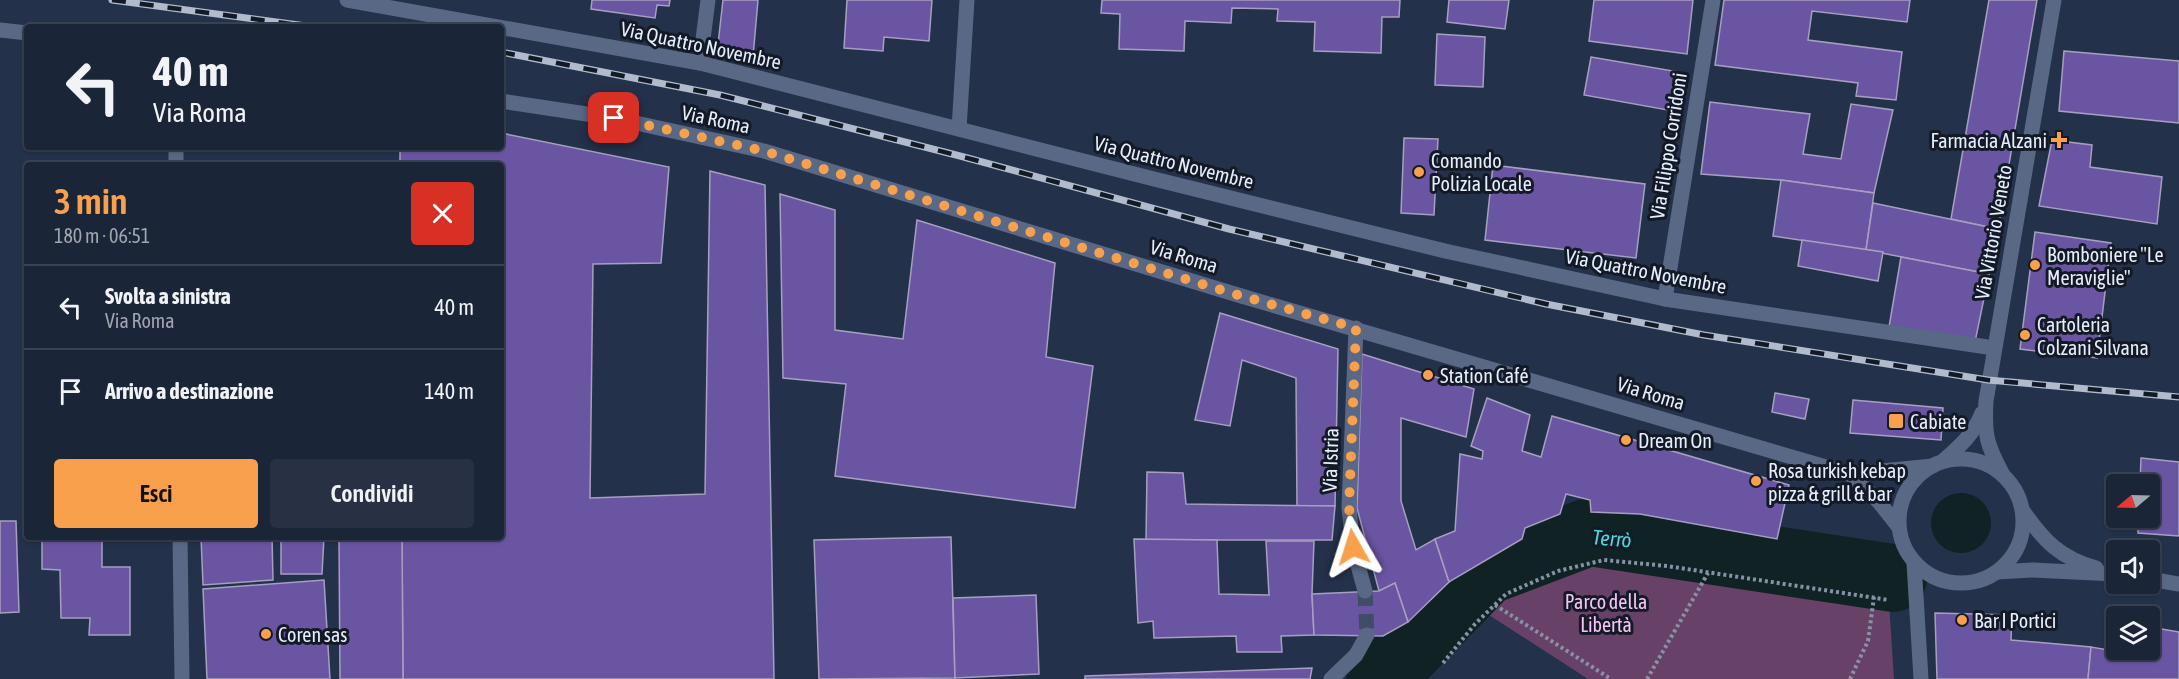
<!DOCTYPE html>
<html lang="it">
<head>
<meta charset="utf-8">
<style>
	body { margin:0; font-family:"Asap Condensed",sans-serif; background:#283143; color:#f1f3f6; height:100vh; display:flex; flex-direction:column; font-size:22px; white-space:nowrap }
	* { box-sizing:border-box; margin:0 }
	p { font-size:20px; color:#a0a5ae }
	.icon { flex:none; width:33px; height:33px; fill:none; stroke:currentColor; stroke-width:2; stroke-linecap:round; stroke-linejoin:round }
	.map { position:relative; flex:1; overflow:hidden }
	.drawer { position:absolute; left:24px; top:162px; width:480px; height:378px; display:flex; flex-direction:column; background:#1b2538; border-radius:6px; box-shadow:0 2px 4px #0004,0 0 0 2px #394253 }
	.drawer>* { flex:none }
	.banner { position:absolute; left:24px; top:24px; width:480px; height:126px; border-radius:6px; box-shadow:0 2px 4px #0004,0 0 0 2px #394253; background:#1b2538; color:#f1f3f6; overflow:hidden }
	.needle { width:39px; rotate:251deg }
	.tools { position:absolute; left:2106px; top:474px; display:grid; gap:12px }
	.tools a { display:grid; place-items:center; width:54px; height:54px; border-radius:6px; background:#1b2538; box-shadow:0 2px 4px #0004,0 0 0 2px #394253; font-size:30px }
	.pin { position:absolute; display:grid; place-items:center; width:51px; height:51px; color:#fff; margin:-26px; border-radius:12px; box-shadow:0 3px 9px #0006 }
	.me { position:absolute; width:66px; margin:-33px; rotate:354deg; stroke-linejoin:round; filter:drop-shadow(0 0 4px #0008) }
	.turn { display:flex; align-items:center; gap:21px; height:126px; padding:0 30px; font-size:27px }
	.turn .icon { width:78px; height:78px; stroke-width:2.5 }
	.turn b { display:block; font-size:42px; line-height:51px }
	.round { display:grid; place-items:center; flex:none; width:63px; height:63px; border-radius:6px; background:#283143 }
	.headline { display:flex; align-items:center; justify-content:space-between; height:102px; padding:0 30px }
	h1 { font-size:36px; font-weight:600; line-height:45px; color:#f9a04c }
	.cta { display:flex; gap:12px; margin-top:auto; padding:12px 30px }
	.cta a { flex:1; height:69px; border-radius:6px; background:#f9a04c; color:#111; font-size:24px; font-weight:600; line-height:69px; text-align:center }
	.cta a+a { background:#283143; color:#f1f3f6 }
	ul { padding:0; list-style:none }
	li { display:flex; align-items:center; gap:18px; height:84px; padding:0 30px; border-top:2px solid #394253 }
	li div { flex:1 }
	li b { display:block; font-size:22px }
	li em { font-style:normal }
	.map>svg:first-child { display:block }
</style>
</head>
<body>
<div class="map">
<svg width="2179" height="679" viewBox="0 0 2179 679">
	<rect width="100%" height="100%" fill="#24314b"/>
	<path fill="#684169" d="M 1606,545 L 1642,546 L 1762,570 L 1888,587 L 1894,679 L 1588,679 L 1472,604 C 1511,572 1557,554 1606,545 Z"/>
	<circle fill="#102223" cx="1961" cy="523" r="30"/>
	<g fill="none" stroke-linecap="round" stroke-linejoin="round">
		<polyline stroke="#102223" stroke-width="68" points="1380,679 1486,571 1589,532 1893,578"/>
	</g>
	<g fill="#6a55a3" stroke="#a69fc1" stroke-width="1.5">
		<polygon points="592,0 670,0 669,6 657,5 655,18 591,9"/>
		<polygon points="723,0 758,0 753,57 717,53"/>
		<polygon points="847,0 932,0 929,41 884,37 883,51 844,48"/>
		<polygon points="1102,0 1400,0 1399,17 1382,17 1381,53 1314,51 1315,22 1277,21 1278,9 1232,8 1231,23 1185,21 1184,51 1119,49 1120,14 1101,13"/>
		<polygon points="1449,0 1509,0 1505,29 1447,22"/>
		<polygon points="1594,0 1693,0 1687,54 1589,41"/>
		<polygon points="1724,0 1910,0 1907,22 1812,11 1808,40 1902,52 1896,100 1856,96 1858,83 1715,65"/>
		<polygon points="1989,0 2037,0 1998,229 1951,219"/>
		<polygon points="1437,34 1485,37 1483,87 1435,85"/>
		<polygon points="2064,51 2179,61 2179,123 2059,111"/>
		<polygon points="1591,57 1679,72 1673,111 1584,95"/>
		<polygon points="1710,102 1810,114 1803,154 1841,159 1851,104 1893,110 1874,193 1781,180 1701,174"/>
		<polygon points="501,133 669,167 661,263 593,264 590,498 705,494 710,171 765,185 774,679 403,679 402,537 501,537 501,165 400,165 400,147 501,147"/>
		<polygon points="1404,138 1438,139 1434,215 1401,213"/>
		<polygon points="2052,140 2092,145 2090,167 2162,177 2157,224 2039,206"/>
		<polygon points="1493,165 1645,184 1636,258 1485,240"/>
		<polygon points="1781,180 1874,193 1866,250 1773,236"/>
		<polygon points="780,194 835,210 835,330 903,339 917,220 1055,263 1046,357 1093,366 1075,508 835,476 846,384 783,378"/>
		<polygon points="1873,203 1998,229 1989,274 1866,250"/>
		<polygon points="2035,232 2111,243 2097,358 2020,349"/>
		<polygon points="1802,240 1883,252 1878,281 1798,266"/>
		<polygon points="1901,257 1989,274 1975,342 1889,327"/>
		<polygon points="1220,313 1338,349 1335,506 1297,506 1296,378 1242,360 1230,426 1195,420"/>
		<polygon points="1362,354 1474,389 1466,437 1401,418 1401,501 1416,550 1435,539 1449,582 1408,622 1395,583 1379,591 1357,508"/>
		<polygon points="1775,393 1809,399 1805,419 1772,412"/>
		<polygon points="1487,398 1530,415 1522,451 1541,457 1552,416 1789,485 1777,539 1640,514 1591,512 1590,500 1566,494 1560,514 1525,528 1522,539 1449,582 1435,539 1455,531 1460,454 1482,459 1483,451 1471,446"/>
		<polygon points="1853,400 1943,408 1941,440 1850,433"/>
		<polygon points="2141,458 2179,462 2179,536 2138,533 2138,518 2150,518 2150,484 2140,484"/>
		<polygon points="1147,472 1183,473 1186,504 1335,506 1332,540 1146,540"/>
		<polygon points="0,521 16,521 19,612 0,613"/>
		<polygon points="42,537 102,537 102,567 130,567 130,635 89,635 90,618 61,618 60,570 42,569"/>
		<polygon points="201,537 272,537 273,580 203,585"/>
		<polygon points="281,537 324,537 322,574 281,574"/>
		<polygon points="339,537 402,537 403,679 340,679"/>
		<polygon points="951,537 955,678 819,679 814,540"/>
		<polygon points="1134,539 1217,540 1219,594 1269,595 1266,541 1314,541 1312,594 1314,635 1281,636 1282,652 1237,652 1236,636 1154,638 1153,621 1138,623"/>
		<polygon points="324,580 330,679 207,679 203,589"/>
		<polygon points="1395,583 1408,622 1383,636 1314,635 1312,594 1379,591"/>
		<polygon points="1036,595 1039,674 955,678 953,598"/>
		<polygon points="1935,613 2012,615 2011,640 2091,647 2088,679 1937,679"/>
		<polygon points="2150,627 2179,632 2179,679 2088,679 2091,647 2145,656 2146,650 2150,650"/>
		<polygon points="1312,668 1310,679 1085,679 1085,676"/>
	</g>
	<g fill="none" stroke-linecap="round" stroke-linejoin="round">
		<polyline stroke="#414d66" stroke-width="15" stroke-dasharray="15 8" stroke-linecap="butt" points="1365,591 1367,635"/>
		<g stroke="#8792a7" stroke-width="4" stroke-dasharray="3 3" stroke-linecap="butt">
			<polyline points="1495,605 1611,679"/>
			<polyline points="1443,663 1475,624 1506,594 1558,571 1604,560 1667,566 1889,600"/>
			<polyline points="1647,679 1708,573"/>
			<polyline points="1850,679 1868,641 1874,597"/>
		</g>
		<g stroke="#596885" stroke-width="15">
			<polyline points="347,0 700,63 1150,178 1445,251 1665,299 1994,348"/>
			<polyline points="700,63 708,0"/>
			<polyline points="959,129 967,0"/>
			<polyline points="176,147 176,165"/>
			<polyline points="1665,299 1713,0"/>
			<polyline points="1356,328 1349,507 1353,547 1365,591"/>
			<path d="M 1943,461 C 1960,446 1974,434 1982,413"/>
			<path d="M 2003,475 C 1987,445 1984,436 1986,401 L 2054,0"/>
			<polyline points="180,537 182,679"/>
			<polyline points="1914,563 1921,679"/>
			<polyline points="1331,679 1356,655 1367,635"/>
		</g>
		<g stroke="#596885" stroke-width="15">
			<polyline points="0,30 27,33"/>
			<polyline points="501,101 613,118 764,151 1238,295 1850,474 1933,466"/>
			<circle cx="1961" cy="521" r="62"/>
			<polyline points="1850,474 1879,502 1898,526"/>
			<path d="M 2023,511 C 2044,541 2060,558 2096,568"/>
			<polyline points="1997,572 2032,570 2116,574"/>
			<polyline points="2150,579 2179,584"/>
		</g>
		<defs>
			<g id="rail">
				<polyline points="112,0 314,27"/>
				<polyline points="501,52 720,95 960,156 1229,229 1546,304 1704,335 1988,380 2179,397"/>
			</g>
		</defs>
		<use href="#rail" stroke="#b1bbce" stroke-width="7"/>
		<use href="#rail" stroke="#131a25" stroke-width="4.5" stroke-dasharray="14" stroke-linecap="butt"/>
	</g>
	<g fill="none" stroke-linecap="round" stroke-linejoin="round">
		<polyline stroke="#f9a04c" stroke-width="10" stroke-dasharray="0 18" points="614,118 764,151 1238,295 1356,328 1349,507 1353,547"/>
	</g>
	<g fill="#f9a04c" stroke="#131a25" stroke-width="2">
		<path d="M2056 131h6v6h6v6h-6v6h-6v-6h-6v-6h6z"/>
		<circle cx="1419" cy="172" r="6"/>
		<circle cx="2035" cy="265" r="6"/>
		<circle cx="2025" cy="335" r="6"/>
		<circle cx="1428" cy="375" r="6"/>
		<rect x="1888" y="413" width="16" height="16" rx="3"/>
		<circle cx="1626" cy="440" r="6"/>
		<circle cx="1756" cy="481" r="6"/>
		<circle cx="1962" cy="620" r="6"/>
		<circle cx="266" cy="634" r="6"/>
	</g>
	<g text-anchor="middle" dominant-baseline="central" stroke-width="6" stroke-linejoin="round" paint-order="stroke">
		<g font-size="20" fill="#e5eeff" stroke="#131a25">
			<text transform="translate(701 45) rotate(12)">Via Quattro Novembre</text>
			<text transform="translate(716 119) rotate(12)">Via Roma</text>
			<text transform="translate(1668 146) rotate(-81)">Via Filippo Corridoni</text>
			<text transform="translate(1174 162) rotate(14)">Via Quattro Novembre</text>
			<text transform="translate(1993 232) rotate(-80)">Via Vittorio Veneto</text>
			<text transform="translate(1184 256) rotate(17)">Via Roma</text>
			<text transform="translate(1646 271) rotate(11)">Via Quattro Novembre</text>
			<text transform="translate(1651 393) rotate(17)">Via Roma</text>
			<text transform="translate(1330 460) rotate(-88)">Via Istria</text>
		</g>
		<g font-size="20" fill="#e5eeff" stroke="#131a25" text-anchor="start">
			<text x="2047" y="140" text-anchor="end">Farmacia Alzani</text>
			<text x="1431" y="160">Comando<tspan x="1431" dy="23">Polizia Locale</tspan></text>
			<text x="2047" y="254">Bomboniere "Le<tspan x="2047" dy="23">Meraviglie"</tspan></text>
			<text x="2037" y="324">Cartoleria<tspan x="2037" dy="23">Colzani Silvana</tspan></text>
			<text x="1440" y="375">Station Café</text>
			<text x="1910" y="421">Cabiate</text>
			<text x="1638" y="440">Dream On</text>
			<text x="1768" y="470">Rosa turkish kebap<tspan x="1768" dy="23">pizza &amp; grill &amp; bar</tspan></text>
			<text x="1974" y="620">Bar I Portici</text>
			<text x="278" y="634">Coren sas</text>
		</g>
		<g font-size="20" fill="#f8c3f8" stroke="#131a25">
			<text x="1606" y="601">Parco della<tspan x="1606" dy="23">Libertà</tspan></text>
		</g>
		<g font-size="21" font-style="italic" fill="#48dbe0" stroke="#131a25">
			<text transform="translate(1612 538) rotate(5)">Terrò</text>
		</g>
	</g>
</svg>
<div class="tools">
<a><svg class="needle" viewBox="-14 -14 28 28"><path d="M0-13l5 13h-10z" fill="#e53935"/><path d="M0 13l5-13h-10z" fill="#a0a5ae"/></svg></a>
<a><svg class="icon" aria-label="sound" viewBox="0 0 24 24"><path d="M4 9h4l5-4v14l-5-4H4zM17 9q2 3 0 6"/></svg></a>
<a><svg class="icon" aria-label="layers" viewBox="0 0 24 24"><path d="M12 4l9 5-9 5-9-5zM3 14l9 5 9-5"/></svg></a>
</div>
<div class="pin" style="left:614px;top:118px;background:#d93025"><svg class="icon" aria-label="arrive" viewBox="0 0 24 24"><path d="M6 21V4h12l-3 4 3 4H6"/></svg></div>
<svg class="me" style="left:1353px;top:547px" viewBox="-20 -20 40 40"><path d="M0-17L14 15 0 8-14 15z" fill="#f9a04c" stroke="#fff" stroke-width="4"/></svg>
<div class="banner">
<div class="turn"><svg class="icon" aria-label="left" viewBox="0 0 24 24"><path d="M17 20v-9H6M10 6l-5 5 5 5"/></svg><div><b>40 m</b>Via Roma</div></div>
</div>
<section class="drawer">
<div class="headline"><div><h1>3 min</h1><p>180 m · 06:51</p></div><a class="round" style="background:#d93025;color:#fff"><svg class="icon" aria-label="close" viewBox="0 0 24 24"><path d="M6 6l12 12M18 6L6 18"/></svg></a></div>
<ul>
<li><svg class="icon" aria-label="left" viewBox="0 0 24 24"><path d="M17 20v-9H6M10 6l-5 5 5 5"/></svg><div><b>Svolta a sinistra</b><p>Via Roma</p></div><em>40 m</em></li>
<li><svg class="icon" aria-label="arrive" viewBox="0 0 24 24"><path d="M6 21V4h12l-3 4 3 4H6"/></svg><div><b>Arrivo a destinazione</b></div><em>140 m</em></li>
</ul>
<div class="cta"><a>Esci</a><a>Condividi</a></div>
</section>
</div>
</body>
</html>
